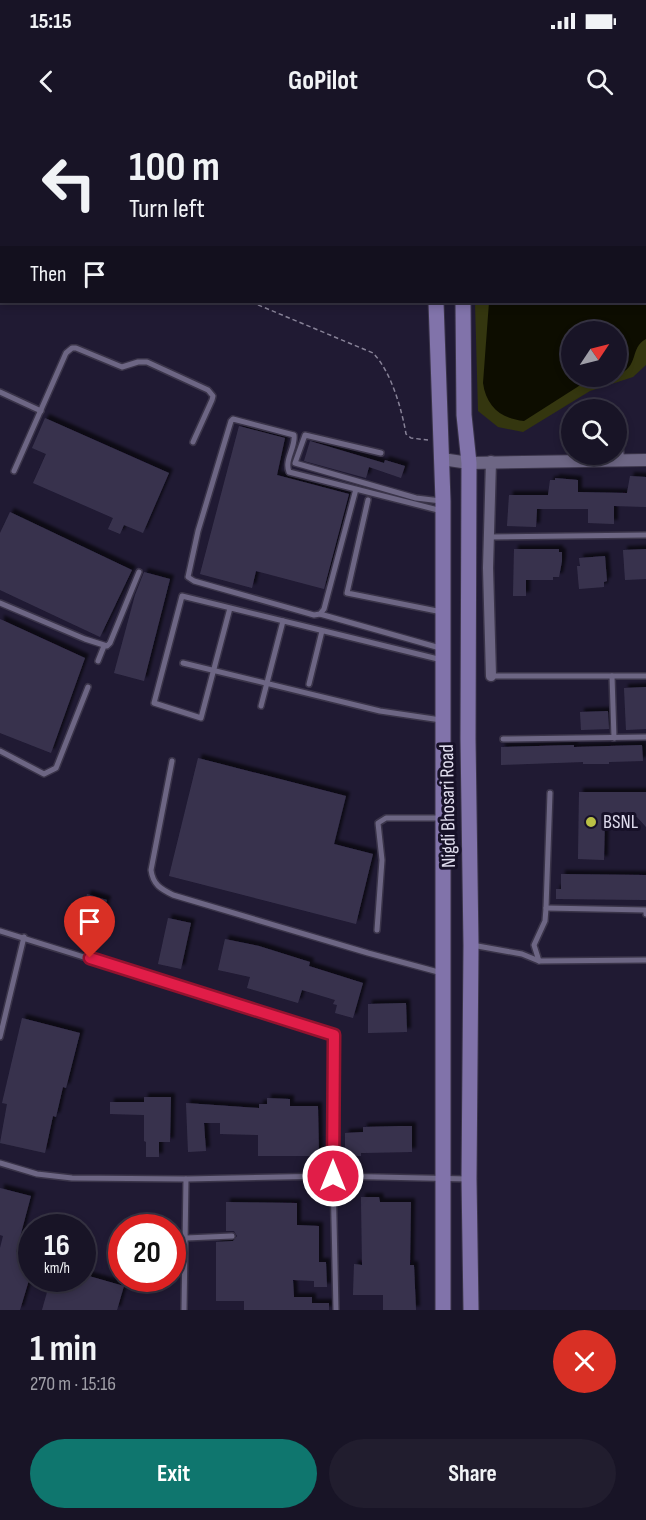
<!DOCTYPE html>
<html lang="en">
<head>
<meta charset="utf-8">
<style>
	body { margin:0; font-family:"Sofia Sans Condensed",sans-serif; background:#211d2e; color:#f1f3f6; height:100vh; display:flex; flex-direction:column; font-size:22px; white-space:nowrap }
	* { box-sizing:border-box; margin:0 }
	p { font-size:20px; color:#9f9ea7 }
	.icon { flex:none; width:33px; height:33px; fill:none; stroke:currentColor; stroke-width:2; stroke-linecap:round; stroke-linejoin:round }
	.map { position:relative; height:1190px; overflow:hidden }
	.details { display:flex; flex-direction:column; background:#181426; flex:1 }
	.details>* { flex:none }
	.top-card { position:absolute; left:0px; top:0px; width:646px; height:183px; box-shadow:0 3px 9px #0003,0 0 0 2px #363343; background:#181426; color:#f1f3f6; overflow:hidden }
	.needle { width:39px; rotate:55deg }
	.fabs { position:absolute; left:561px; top:201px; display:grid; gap:12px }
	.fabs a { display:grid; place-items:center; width:66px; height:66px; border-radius:50%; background:#181426; box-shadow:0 3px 9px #0003,0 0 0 2px #363343; font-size:30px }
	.speed { position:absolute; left:18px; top:1094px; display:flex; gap:12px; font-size:30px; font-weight:700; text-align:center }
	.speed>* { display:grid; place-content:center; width:78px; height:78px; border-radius:50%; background:#181426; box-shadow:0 3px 9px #0003,0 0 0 2px #363343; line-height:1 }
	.speed small { font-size:15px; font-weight:400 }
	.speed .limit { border:9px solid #d22; background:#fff; color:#111 }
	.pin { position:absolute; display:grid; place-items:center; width:51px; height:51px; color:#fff; margin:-62px -26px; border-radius:50% 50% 50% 0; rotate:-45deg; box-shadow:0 0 6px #0007 }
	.pin .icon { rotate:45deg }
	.me { position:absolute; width:66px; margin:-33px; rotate:0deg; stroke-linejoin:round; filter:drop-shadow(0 0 4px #0008) }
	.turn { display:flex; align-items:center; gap:21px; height:126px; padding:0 30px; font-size:27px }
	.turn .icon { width:78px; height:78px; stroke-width:2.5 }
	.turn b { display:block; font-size:42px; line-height:51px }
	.then { display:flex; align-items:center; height:57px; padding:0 30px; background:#0003; gap:12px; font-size:22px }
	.round { display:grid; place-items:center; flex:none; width:63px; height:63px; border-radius:32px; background:#211d2e }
	.headline { display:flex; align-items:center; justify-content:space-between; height:102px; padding:0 30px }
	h1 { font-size:36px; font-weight:700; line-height:45px }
	.button { display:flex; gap:12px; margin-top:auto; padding:12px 30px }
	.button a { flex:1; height:69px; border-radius:36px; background:#0f766e; color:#fff; font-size:24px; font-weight:700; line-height:69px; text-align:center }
	.button a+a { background:#211d2e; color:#f1f3f6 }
	.status { display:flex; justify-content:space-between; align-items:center; height:42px; padding:0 30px; background:#181426; direction:ltr }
	.status svg { height:16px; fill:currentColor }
	header { display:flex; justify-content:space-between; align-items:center; height:78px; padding:0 30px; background:#181426; font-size:27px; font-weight:700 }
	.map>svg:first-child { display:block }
</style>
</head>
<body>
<div class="status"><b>15:15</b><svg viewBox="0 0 49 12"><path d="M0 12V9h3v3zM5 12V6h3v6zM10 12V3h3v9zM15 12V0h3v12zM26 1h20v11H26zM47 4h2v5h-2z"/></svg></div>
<header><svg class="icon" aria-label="back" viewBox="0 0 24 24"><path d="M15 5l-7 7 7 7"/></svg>GoPilot<svg class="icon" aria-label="search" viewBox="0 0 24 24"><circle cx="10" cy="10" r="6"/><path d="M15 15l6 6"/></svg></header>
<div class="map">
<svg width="646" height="1190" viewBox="0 0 646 1190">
	<defs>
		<filter id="shadow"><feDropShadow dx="4" dy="-4" stdDeviation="1.5" flood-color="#0009"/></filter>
	</defs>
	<rect width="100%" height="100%" fill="#201a33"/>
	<path fill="#34360f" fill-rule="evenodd" d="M 498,0 L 646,0 L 646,245 L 633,257 L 590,271 L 523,312 L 498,307 L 478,291 L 475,182 L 645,182 L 645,2 ZM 572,212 L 616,212 L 616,256 L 572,256 Z"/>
	<path fill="#0d0d00" d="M 522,0 L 646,0 L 646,219 C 629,228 640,247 617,255 L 616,212 L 572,212 L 572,256 L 593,257 L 524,301 C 501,299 486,286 483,263 L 489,182 L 645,182 L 645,2 L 521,1 Z"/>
	<g fill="#39334e" filter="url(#shadow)">
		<polygon points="45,298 169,353 143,413 124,405 120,414 108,409 113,398 33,363 46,334 32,328"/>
		<polygon points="239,306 285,318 277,355 349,374 324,469 256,451 252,468 200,454"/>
		<polygon points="310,321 384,343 385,340 405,346 401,358 369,347 366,358 304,341"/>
		<polygon points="630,356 646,357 646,387 614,386 614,404 588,403 588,389 537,389 536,407 507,406 509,375 548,375 550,360 555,360 555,358 578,360 578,372 627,373"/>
		<polygon points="10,392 132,450 100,517 0,470 0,413"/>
		<polygon points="514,429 559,429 559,432 562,432 562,441 559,457 553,457 553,460 526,460 526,476 513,476"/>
		<polygon points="646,429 646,459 625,460 623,430"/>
		<polygon points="605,436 607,461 604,462 604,467 579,469 577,446 580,446 579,438"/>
		<polygon points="144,452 170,459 144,561 114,553 135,475"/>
		<polygon points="0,499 85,538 51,633 0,613"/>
		<polygon points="646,567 646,609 626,610 624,568"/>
		<polygon points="608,591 609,609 581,610 580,592"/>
		<polygon points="574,625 574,627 642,625 643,641 609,642 609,644 583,644 583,642 501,645 501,627"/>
		<polygon points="198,638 346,676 334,724 373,734 356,804 169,756"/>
		<polygon points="579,672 646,672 646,707 637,697 605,696 604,740 578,739"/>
		<polygon points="561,754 646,755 646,780 556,779 556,769 561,769"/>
		<polygon points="87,774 107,780 98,813 78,807"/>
		<polygon points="168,798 191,803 181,849 158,844"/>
		<polygon points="225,819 259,826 310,842 309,846 363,863 353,898 335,893 337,885 333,884 335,880 302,870 298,883 247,868 250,857 218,850"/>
		<polygon points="406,883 407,912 368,913 368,884"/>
		<polygon points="22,898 80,913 66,968 63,967 56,997 53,996 45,1033 0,1023 7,984 2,983"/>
		<polygon points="144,977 171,977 170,1022 159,1022 159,1037 146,1037 146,1022 144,1021 144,995 110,994 110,982 144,982"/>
		<polygon points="267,978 290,979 290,986 318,986 319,1036 258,1036 258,1015 220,1014 220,1003 204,1003 206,1031 188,1032 186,983 259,988 259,984 267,984"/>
		<polygon points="401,1006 412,1006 412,1032 361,1033 361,1036 345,1036 345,1013 363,1012 363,1007"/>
		<polygon points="0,1068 31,1076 16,1132 32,1136 32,1150 20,1190 0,1190 0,1128 3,1116 0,1115"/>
		<polygon points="361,1077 379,1077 380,1082 411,1082 410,1145 414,1145 416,1190 383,1190 383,1175 353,1175 354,1144 362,1145"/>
		<polygon points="226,1082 297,1083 297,1105 319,1106 319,1142 326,1142 327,1167 314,1167 314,1161 293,1160 294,1177 312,1177 312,1183 329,1183 329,1190 244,1190 244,1181 216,1181 216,1122 233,1121 237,1116 234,1111 226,1111"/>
		<polygon points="82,1154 124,1166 117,1190 42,1190 51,1158 82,1158"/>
	</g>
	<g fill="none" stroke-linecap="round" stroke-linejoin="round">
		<defs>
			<g id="service">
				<polyline points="0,272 41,291"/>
				<polyline points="616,301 622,340"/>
				<polyline points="381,333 305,315 295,343 416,378 441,381"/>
				<polyline points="14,351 66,233 72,228 76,228 122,247 138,242 147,242 208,270 213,276 212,280 193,322"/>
				<path d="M 356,369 L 324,489 L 320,494 L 314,495 L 194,461 L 188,457 L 198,411 L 231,301 L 233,299 L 294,315 C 296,327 284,340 289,352 L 442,391"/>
				<polyline points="368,380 347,473 442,492"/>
				<polyline points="489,417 646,415"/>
				<polyline points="0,483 85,519 107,526 110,523 139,452"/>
				<path d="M 230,488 L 201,598 L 154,583 L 182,476 C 269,497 355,519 442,540"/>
				<polyline points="320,494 440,528"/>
				<polyline points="98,541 104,526"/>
				<polyline points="183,543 380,591 441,600"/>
				<polyline points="492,556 646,556"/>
				<polyline points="612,556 614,618"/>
				<polyline points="309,564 322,511"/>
				<polyline points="261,586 283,501"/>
				<polyline points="503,619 646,617"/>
				<polyline points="0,631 44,654 56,648 88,567"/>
				<path d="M 172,641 L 151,750 C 153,765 161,769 173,775 L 368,833 L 442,853"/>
				<polyline points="546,788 646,790 646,794"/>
				<polyline points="377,810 382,740 378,703 386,698 441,698"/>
				<polyline points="0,811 334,915 333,1056 336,1190"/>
				<polyline points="472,825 522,834 539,841 646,840"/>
				<polyline points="539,841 534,825 545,801 546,788 550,673"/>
				<polyline points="0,917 24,817"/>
				<polyline points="0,1043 37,1054 72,1058 186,1059 333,1056 468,1059"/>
				<polyline points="186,1118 232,1116"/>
				<polyline points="184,1190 186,1059"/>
			</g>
			<g id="minor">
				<polyline points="0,21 2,17"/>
				<polyline points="0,57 2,57"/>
				<polyline points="0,88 2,89"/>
				<polyline points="491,341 488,448 491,556"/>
			</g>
			<g id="tertiary">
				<polyline points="64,2 64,0"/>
				<polyline points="0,164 2,160"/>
				<polyline points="442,339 469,343 646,340"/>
			</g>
			<g id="primary">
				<polyline points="431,0 431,2"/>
				<polyline points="461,0 461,2"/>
				<polyline points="436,182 443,381 443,1190"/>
				<polyline points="463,182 464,295 469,343 468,619 471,825 469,1059 471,1190"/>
			</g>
		</defs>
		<use href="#service" stroke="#3a3449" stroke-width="8"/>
		<use href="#minor" stroke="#3a3449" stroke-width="13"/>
		<use href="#tertiary" stroke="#3a3449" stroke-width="14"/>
		<use href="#primary" stroke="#3a3449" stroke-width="17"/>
		<path stroke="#878297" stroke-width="1.5" stroke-dasharray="4.5 3" stroke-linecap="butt" d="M 251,182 L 373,233 C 391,251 402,290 406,314 L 411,318 L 428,320"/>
		<use href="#service" stroke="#6d6684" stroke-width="5"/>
		<use href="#minor" stroke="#6d6684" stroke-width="10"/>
		<use href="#tertiary" stroke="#6d6684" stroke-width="12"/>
		<use href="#primary" stroke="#8173aa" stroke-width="15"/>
	</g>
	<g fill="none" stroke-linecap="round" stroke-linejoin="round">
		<defs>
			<polyline id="route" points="90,838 334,915 333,1056"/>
		</defs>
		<use href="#route" stroke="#92132f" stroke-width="15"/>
		<use href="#route" stroke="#e11d48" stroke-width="10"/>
	</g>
	<circle fill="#bac045" stroke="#171128" stroke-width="2" cx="591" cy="702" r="6"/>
	<g text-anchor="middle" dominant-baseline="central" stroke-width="6" stroke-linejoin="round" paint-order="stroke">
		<g font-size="20" fill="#e0ddee" stroke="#171128">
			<text transform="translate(448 686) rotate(-91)">Nigdi Bhosari Road</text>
		</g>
		<g font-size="20" fill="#e0ddee" stroke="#171128" text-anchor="start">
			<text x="603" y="702">BSNL</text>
		</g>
	</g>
</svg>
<div class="fabs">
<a><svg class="needle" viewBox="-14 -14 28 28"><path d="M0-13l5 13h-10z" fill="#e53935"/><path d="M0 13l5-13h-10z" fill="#9f9ea7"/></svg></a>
<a><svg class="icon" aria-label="search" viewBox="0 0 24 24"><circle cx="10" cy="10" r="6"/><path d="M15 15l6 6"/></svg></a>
</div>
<div class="speed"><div>16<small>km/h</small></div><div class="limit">20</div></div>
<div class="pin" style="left:90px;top:838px;background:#d93025"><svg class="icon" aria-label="arrive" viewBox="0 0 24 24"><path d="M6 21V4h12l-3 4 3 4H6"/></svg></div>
<svg class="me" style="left:333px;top:1056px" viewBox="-20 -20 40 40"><circle r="17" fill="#e11d48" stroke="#fff" stroke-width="3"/><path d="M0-11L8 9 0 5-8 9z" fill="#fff"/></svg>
<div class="top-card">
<div class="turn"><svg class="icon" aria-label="left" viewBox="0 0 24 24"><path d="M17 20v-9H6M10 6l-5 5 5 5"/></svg><div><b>100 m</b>Turn left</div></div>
<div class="then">Then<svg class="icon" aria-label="arrive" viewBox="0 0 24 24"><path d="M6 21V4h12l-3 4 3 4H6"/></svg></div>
</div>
</div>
<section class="details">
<div class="headline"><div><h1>1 min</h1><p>270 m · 15:16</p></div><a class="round" style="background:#d93025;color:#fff"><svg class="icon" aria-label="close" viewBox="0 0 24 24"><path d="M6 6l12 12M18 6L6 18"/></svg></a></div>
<div class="button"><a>Exit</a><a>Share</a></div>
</section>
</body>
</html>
